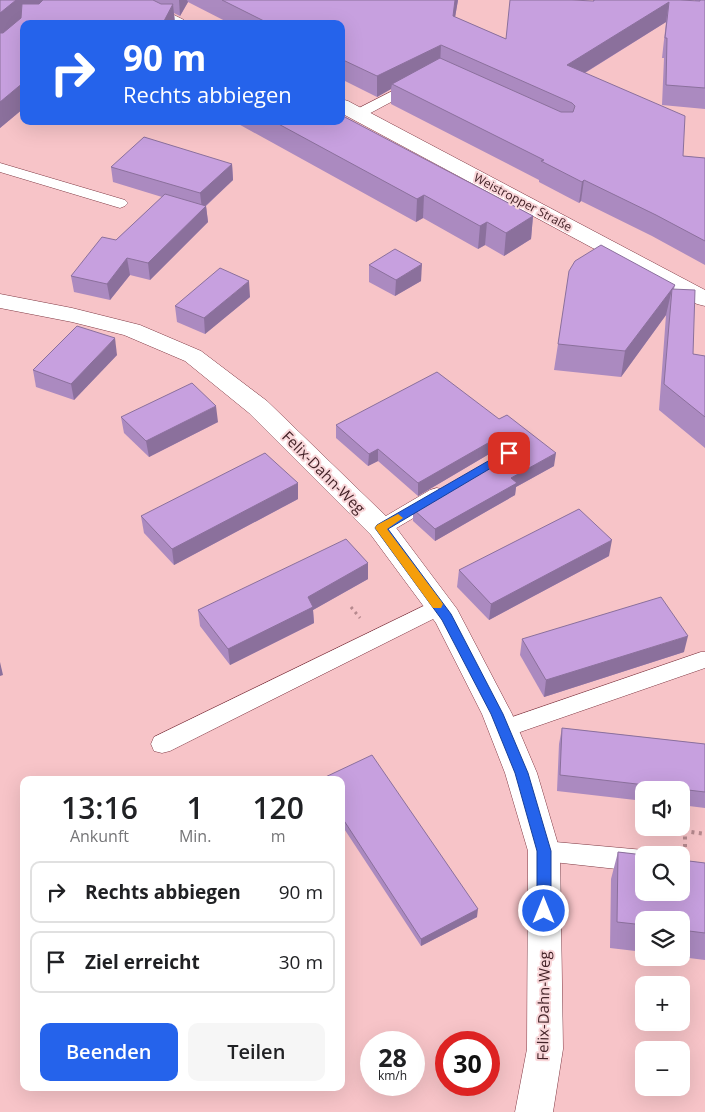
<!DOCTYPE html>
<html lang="de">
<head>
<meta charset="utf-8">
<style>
	body { margin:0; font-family:"Open Sans",sans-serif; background:#f6f6f6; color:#202124; height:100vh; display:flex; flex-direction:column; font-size:19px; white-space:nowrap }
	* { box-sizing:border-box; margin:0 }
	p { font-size:16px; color:#757577 }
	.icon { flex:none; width:28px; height:28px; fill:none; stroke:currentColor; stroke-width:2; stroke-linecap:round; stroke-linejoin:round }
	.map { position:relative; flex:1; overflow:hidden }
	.side { position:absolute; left:20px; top:776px; width:325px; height:315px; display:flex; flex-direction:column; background:#fff; border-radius:10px; box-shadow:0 5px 20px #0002 }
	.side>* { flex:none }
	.guide { position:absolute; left:20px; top:20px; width:325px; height:105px; border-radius:10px; box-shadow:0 5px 20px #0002; background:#2563eb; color:#fff; overflow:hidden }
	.tools { position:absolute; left:635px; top:781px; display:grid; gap:10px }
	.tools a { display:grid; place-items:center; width:55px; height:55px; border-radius:10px; background:#fff; box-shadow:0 5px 20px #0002; font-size:25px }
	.speed { position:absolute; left:360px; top:1031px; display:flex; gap:10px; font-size:25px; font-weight:700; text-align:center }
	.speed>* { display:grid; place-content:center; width:65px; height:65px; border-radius:50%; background:#fff; box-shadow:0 5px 20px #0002; line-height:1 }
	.speed small { font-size:12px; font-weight:400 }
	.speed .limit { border:8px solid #d22; background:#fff; color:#111 }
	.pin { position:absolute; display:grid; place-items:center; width:42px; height:42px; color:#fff; margin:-21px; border-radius:10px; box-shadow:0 2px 8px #0006 }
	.me { position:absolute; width:55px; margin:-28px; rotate:0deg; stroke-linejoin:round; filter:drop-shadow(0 0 4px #0008) }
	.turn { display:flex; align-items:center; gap:18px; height:105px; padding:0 20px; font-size:22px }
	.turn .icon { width:65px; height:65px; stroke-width:2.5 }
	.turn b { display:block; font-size:35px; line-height:42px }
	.eta { display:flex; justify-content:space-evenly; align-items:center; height:85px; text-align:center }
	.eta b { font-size:30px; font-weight:600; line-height:35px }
	.button { display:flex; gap:10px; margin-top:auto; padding:10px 20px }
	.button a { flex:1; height:58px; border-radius:10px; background:#2563eb; color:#fff; font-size:20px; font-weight:600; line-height:58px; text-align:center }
	.button a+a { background:#f6f6f6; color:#202124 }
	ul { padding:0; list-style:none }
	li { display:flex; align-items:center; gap:15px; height:62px; margin:0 10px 8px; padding:0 10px; border:2px solid #e0e0e0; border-radius:10px }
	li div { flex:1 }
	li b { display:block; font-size:19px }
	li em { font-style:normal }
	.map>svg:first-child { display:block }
</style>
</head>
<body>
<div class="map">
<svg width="705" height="1112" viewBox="0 0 705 1112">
	<rect width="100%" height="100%" fill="#f7c4c8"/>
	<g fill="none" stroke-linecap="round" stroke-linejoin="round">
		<defs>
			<g id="service">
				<polygon points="416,79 421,80 423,83 421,86 363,117 353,117 351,114 353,111"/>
				<polygon points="0,163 125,200 128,203 125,206 120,208 0,172"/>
				<polygon points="437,488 444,490 447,495 444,500 388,533 381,535 374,533 371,528 374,523 430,490"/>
				<polygon points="438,599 445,601 448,607 445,613 170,751 162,753 154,751 151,744 154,737"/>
				<polygon points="701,652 705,652 705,668 503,738 495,735 492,729 495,723"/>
				<polygon points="544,841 644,850 653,855 644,855 644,872 544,861 536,858 532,851 536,844"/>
			</g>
			<g id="minor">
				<polygon points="122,0 144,0 184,20 187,24 164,24 125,4"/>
				<polygon points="341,99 348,101 705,290 705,306 697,304 341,113"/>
				<polygon points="0,294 72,308 140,325 201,351 267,401 391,521 457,609 512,714 537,773 560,851 563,1049 553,1112 515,1112 527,1049 528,851 505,773 482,714 436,623 371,535 249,413 185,361 124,335 72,322 0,308"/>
			</g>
		</defs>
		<use href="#service" stroke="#803944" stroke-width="1"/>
		<use href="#minor" stroke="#803944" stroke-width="1"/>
		<polyline stroke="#b6898e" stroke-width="3" stroke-dasharray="2.5 4" stroke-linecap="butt" points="351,607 360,618"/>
		<polyline stroke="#b6898e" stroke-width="4" stroke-dasharray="3 4.5" stroke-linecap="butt" points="685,862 685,831 705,834"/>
		<use href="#service" fill="#fff" fill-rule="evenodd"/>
		<use href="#minor" fill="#fff" fill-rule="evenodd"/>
	</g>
	<g fill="#ab8ac0">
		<polygon points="0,0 458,0 455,17 506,39 593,1 593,0 680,0 695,1 695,0 705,0 705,109 662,105 664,58 662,58 666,22 585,73 683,156 705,158 705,265 652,236 581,201 579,203 539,182 539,180 391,104 391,89 377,97 341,79 341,24 231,24 188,2 180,16 174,13 175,24 24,24 24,108 0,128"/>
		<polygon points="233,121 341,121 533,216 531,239 504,256 485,245 478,249 423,218 416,222"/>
		<polygon points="232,164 233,180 206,206 208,222 150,280 130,275 110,300 74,292 71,276 116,240 162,197 113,182 111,167"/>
		<polygon points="369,265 421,281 395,296 369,282"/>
		<polygon points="675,285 674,289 693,354 705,356 705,448 659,410 666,315 621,377 554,370 558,344"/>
		<polygon points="250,297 205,334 177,322 175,306"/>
		<polygon points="117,355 74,400 36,387 33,370"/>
		<polygon points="507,415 554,466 516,487 515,495 435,541 413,521 413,509 517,447 508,445 501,447 418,496 378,461 368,466 336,438 336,425 499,419"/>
		<polygon points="121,417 218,422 149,457 124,433"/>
		<polygon points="298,499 174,565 144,533 141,516"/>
		<polygon points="609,556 489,620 457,587 459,570"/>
		<polygon points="368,563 368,579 313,610 314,623 230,665 200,626 198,610"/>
		<polygon points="522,639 684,652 544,697 520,655"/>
		<polygon points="562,728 705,744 705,808 681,805 681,790 644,790 644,801 557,791 559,744"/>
		<polygon points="341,780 477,917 421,946 341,824"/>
		<polygon points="618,852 705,863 705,960 681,957 681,920 644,920 644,952 610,948 611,879"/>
	</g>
	<g fill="#8b709c">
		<polygon points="16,0 45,0 0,38 0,13"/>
		<polygon points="179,0 187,0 188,2 180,16"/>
		<polygon points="455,0 458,0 452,35 453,16"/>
		<polygon points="669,2 666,22 565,85 567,65"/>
		<polygon points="173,4 175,24 164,24 164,21"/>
		<polygon points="441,45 440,65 392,84 391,89 377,97 377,76"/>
		<polygon points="24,82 24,108 0,128 0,102"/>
		<polygon points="232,164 233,180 202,209 200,193"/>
		<polygon points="584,180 581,201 579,203 582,182"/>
		<polygon points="424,195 423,218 416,222 417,199"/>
		<polygon points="206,206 208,222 150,280 148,263"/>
		<polygon points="533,216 531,239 504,256 506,233"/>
		<polygon points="487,222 485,245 478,249 480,226"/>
		<polygon points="127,258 130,275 110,300 107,284"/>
		<polygon points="422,264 421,281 395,296 396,280"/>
		<polygon points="249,281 250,297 205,334 204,318"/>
		<polygon points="672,289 666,315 621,377 625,351"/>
		<polygon points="115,338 117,355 74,400 71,384"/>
		<polygon points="216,406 218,422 149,457 146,441"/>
		<polygon points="510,433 508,445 501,447 418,496 418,483 502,435"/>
		<polygon points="378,449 378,461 368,466 369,454"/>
		<polygon points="556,453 554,466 516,487 515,495 435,541 435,529 511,478"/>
		<polygon points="298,483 298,499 174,565 172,549"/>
		<polygon points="612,540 609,556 489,620 491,604"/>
		<polygon points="368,563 368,579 313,610 314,623 230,665 228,649 308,597"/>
		<polygon points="688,636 684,652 544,697 546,680"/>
		<polygon points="0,662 3,675 0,676"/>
		<polygon points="478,909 477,917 421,946 421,939"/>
	</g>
	<g fill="#c7a0df" stroke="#8b709c">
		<polygon points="0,0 16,0 0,13"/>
		<polygon points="43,0 153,0 161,4 173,4 164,21 169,24 24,24 24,82 0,102 0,33 3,33 21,18 22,4 39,4"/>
		<polygon points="222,0 455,0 453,16 506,39 510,0 572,0 594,1 594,0 680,0 700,1 700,0 705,0 705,88 666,85 667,38 665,38 669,2 567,65 685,116 683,156 705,158 705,241 656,215 584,180 582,182 541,161 544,160 392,84 440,58 561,112 573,112 575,106 572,103 441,45 377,76 341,59 341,24 270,24"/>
		<polygon points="341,115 533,216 506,233 487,222 480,226 424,195 417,199 273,121 341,121"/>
		<polygon points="144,137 232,164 200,193 111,167"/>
		<polygon points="165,194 206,206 148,263 127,258 107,284 71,276 102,237 116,240"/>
		<polygon points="601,245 675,285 672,289 695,290 693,354 705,356 705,417 664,384 672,289 625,351 558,344 569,271 575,261"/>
		<polygon points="395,249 422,264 396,280 369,265"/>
		<polygon points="220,268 249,281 204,318 175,306"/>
		<polygon points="77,326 115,338 71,384 33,370"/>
		<polygon points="437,372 499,419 507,415 556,453 511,478 517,483 435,529 413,509 518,446 521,440 518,435 510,433 502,435 418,483 378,449 369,454 336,425"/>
		<polygon points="192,383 216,406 146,441 121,417"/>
		<polygon points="265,453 298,483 172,549 141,516"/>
		<polygon points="579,509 612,540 491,604 459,570"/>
		<polygon points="346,539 368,563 308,597 313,607 228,649 198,610"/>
		<polygon points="661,597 688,636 546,680 522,639"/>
		<polygon points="562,728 705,744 705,792 560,775"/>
		<polygon points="372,755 478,909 421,939 341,816 341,780 319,780"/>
		<polygon points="618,852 644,855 644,892 681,892 681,860 705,863 705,933 681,930 681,920 644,920 644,925 617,922"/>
	</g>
	<polygon fill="#2563eb" stroke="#184099" points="509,449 515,453 513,455 388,529 451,614 503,714 528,773 551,851 551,911 549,915 544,917 539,915 537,911 537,851 515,773 491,714 442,620 375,528 377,525"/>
	<polygon fill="#f59e0b" points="398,514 403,518 387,529 441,601 443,604 441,608 433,608 375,528 377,525"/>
	<g text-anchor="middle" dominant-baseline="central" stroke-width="4" stroke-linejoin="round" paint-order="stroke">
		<g font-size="12" fill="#432227" stroke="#f9d6d9">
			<text transform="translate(523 202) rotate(28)">Weistropper Straße</text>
		</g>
		<g font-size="15" fill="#432227" stroke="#f9d6d9">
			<text transform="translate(324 472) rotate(45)">Felix-Dahn-Weg</text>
			<text transform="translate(543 1006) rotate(-89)">Felix-Dahn-Weg</text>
		</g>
	</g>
</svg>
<div class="tools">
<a><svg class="icon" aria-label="sound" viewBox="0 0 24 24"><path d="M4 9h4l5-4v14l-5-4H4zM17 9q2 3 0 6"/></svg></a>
<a><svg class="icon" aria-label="search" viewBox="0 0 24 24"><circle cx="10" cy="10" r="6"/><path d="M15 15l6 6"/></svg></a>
<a><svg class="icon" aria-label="layers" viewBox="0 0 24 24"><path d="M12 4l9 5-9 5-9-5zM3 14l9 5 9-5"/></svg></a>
<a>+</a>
<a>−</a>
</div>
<div class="speed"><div>28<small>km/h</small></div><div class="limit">30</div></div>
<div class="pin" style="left:509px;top:453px;background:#d93025"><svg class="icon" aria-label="arrive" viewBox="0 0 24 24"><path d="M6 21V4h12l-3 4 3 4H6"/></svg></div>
<svg class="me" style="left:544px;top:911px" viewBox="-20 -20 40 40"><circle r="17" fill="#2563eb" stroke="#fff" stroke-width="3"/><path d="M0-11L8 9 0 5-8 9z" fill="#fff"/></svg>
<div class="guide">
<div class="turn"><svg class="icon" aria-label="right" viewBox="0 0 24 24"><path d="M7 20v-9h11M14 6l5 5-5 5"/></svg><div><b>90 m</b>Rechts abbiegen</div></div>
</div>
<section class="side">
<div class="eta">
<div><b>13:16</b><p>Ankunft</p></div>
<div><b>1</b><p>Min.</p></div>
<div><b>120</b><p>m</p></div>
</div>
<ul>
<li><svg class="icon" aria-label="right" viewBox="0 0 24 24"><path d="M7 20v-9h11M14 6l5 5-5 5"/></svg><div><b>Rechts abbiegen</b></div><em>90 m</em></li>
<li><svg class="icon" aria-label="arrive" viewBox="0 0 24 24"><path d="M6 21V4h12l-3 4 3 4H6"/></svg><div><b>Ziel erreicht</b></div><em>30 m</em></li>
</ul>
<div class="button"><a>Beenden</a><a>Teilen</a></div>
</section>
</div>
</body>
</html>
